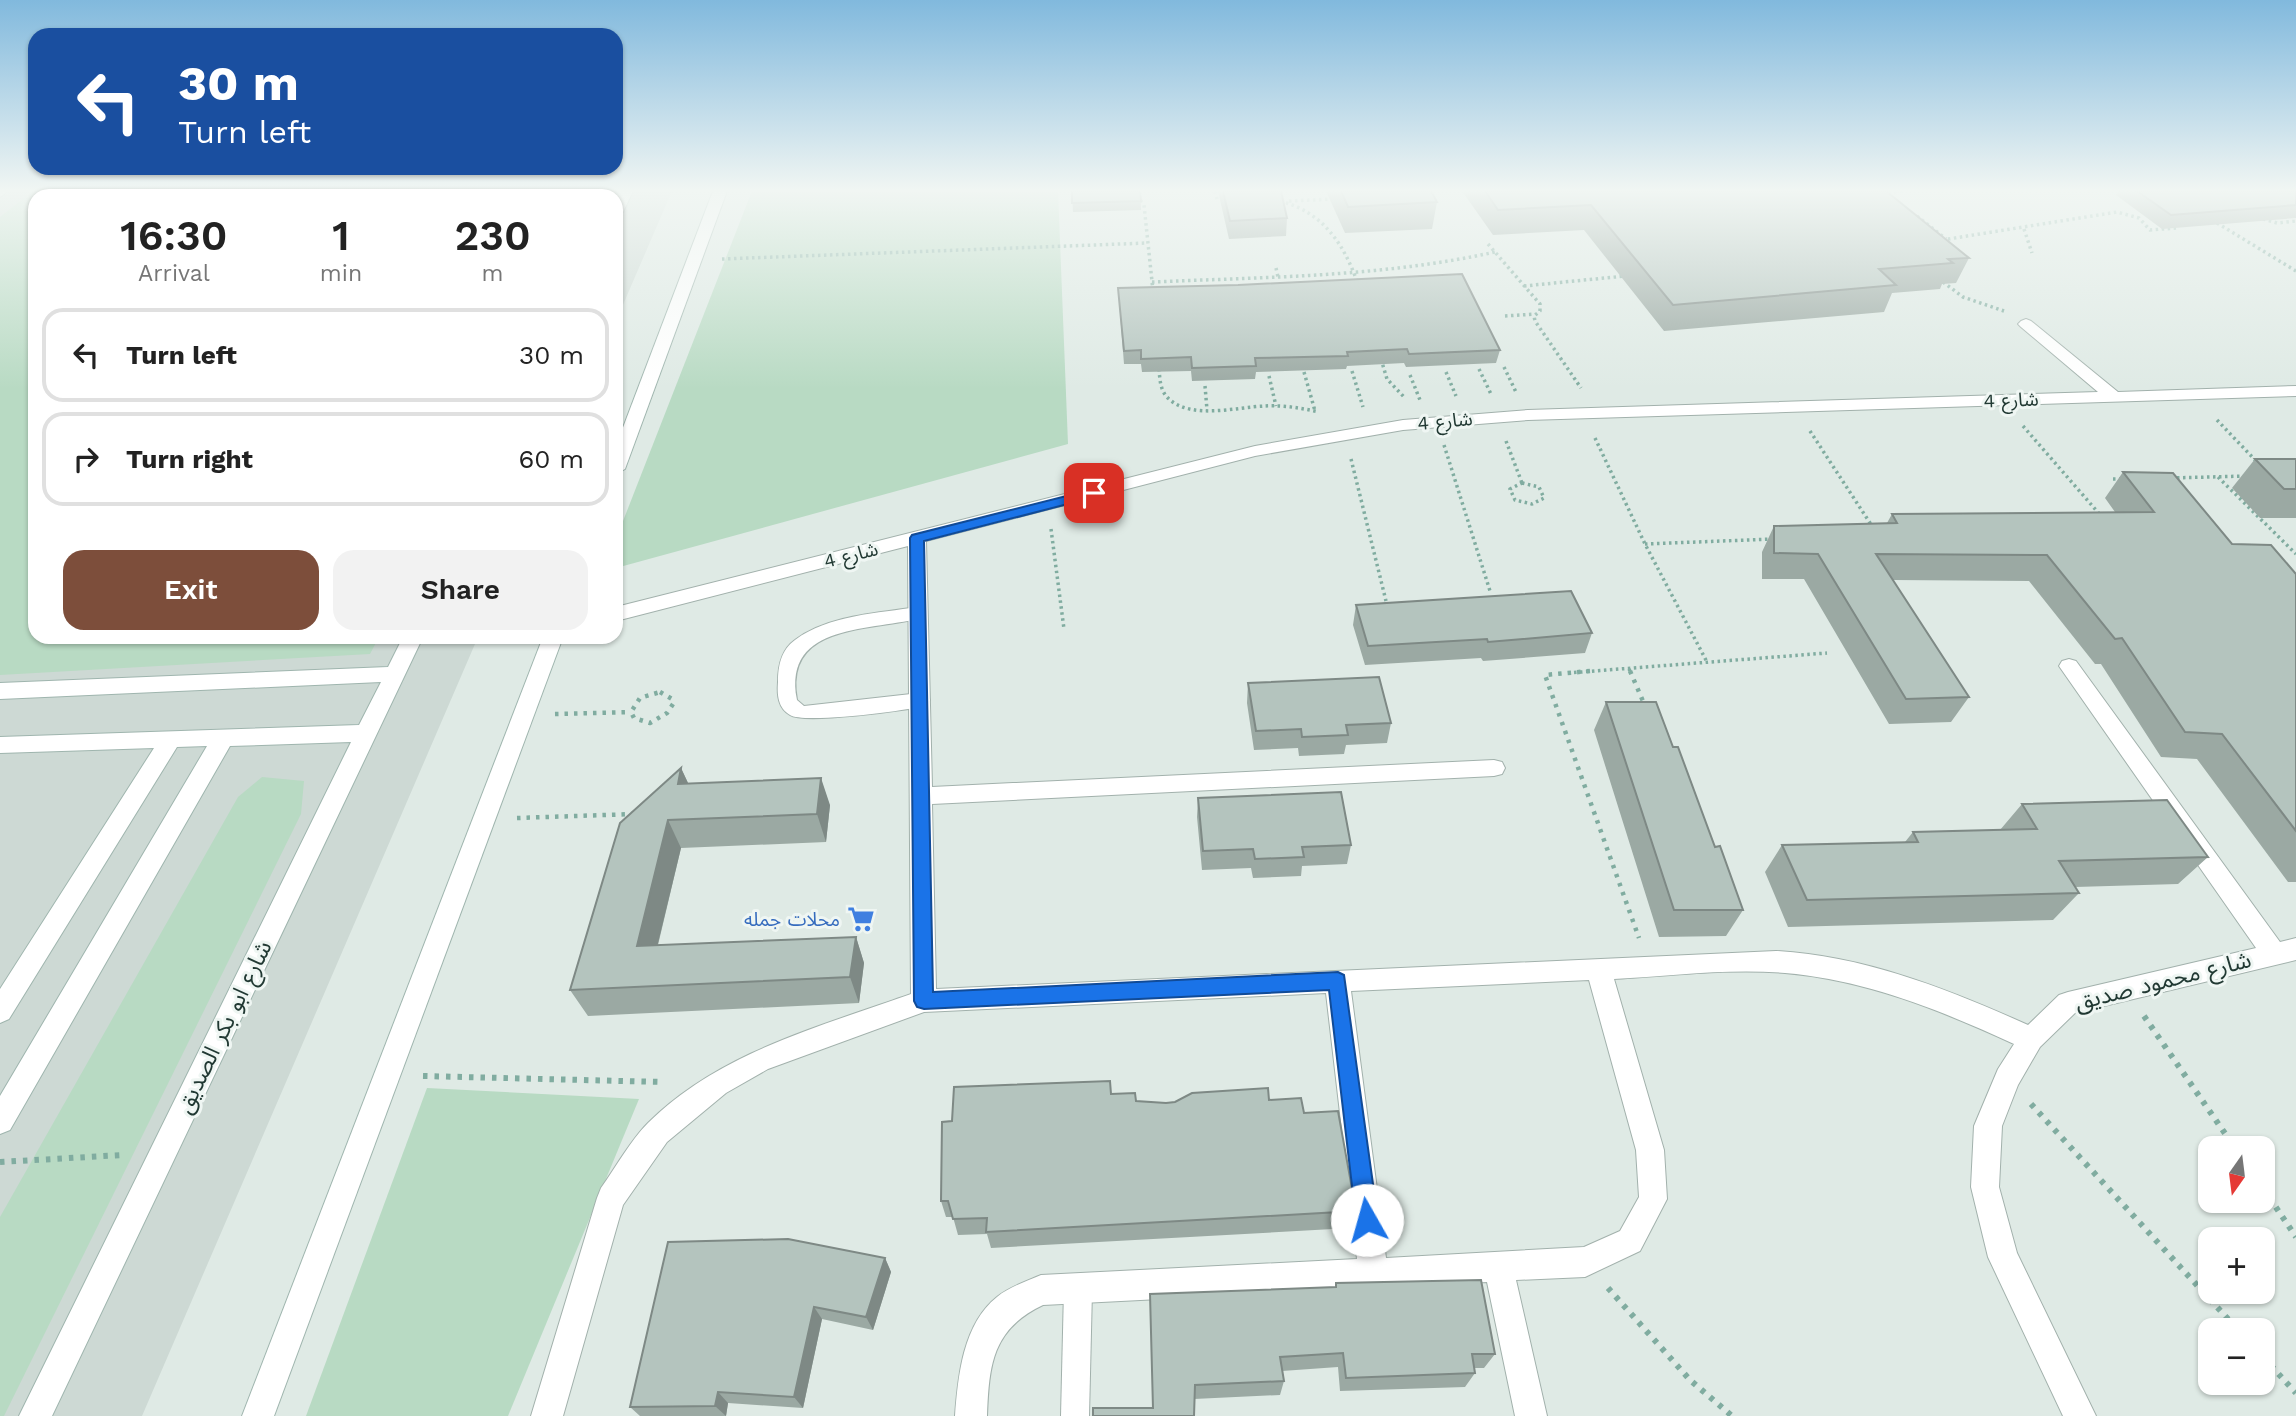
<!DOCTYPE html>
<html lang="en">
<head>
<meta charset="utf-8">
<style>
	body { margin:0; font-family:"Work Sans","Noto Sans Arabic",sans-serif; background:#f2f2f2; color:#222; height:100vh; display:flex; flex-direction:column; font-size:26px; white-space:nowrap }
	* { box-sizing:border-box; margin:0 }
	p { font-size:23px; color:#767676 }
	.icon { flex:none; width:38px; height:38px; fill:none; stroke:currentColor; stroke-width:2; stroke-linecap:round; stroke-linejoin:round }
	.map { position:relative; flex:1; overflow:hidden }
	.panel { position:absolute; left:28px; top:189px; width:595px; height:455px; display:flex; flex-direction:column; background:#fff; border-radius:21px; box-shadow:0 2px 5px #0004 }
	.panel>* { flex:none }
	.guide { position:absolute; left:28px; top:28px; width:595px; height:147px; border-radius:21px; box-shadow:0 2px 5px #0004; background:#1a4fa0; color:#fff; overflow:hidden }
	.needle { width:46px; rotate:194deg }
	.tools { position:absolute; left:2198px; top:1136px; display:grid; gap:14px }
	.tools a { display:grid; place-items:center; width:77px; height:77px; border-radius:14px; background:#fff; box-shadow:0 2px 5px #0004; font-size:35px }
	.pin { position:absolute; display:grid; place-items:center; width:60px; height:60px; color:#fff; margin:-30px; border-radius:14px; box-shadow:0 4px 10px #0006 }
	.me { position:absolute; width:77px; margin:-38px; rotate:353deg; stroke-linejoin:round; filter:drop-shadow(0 0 5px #0008) }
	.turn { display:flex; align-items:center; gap:24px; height:147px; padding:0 35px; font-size:32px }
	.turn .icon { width:91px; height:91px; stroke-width:2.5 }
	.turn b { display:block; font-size:49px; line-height:60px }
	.eta { display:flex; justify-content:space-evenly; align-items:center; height:119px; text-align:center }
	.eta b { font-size:42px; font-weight:600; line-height:49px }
	.action { display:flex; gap:14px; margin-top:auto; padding:14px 35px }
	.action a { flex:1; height:80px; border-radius:21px; background:#7d4e3b; color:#fff; font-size:28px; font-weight:600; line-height:80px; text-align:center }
	.action a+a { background:#f2f2f2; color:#222 }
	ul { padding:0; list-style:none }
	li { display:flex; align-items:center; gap:21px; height:94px; margin:0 14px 10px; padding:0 21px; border:4px solid #e0e0e0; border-radius:21px }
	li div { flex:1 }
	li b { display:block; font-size:26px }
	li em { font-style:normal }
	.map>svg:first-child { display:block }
</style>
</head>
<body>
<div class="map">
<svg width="2296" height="1416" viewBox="0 0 2296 1416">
	<rect width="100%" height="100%" fill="#dfeae5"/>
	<polygon fill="#cdd9d4" points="0,191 672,191 616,321 616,196 35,196 35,637 478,637 142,1416 0,1416"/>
	<g fill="#b8dac3">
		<polygon points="33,191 606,191 603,196 35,196 35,637 379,637 370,654 0,675 0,217"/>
		<polygon points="752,191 1058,191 1068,444 616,568 616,539"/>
		<polygon points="262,777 304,781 301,814 4,1416 0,1416 0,1217 238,797"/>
		<polygon points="427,1088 639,1099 508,1416 306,1416"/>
	</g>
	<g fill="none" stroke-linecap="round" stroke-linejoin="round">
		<defs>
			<g id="lane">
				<polygon points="0,191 8,191 0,197"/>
				<path d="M 918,607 L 924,609 L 927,613 L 924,617 C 874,632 782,621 797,700 L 804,706 L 920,693 L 927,695 L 930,700 L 927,705 C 908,711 803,724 790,715 C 778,708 777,695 778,682 C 778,666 781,650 795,640 C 828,615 879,613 918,607 Z"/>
				<polygon points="1078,1276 1088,1280 1092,1290 1089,1416 1061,1416 1064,1290 1068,1280"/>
			</g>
			<path id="street" d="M 2026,319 L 2031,321 L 2118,392 L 2296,386 L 2296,396 L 1528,420 L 1403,430 L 1255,456 L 926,541 L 932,787 L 1494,760 L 1502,762 L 1505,768 L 1502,774 L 1494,776 L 932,804 L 936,989 L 1776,951 C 1864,956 1948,989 2028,1025 L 2059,995 L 2068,992 L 2256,948 L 2059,666 L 2062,661 L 2069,659 L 2076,661 L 2280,942 L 2296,938 L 2296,960 L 2075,1013 L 2040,1047 L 2018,1085 L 2002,1126 L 1999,1187 L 2017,1253 L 2096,1416 L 2063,1416 L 1988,1257 L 1971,1187 L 1974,1126 L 1998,1069 L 2014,1044 C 1940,1010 1866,980 1785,973 C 1729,968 1670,976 1614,979 L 1664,1150 L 1667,1199 L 1640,1251 L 1585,1277 L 1516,1280 L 1547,1416 L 1515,1416 L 1487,1282 L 1043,1305 C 992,1329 989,1365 987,1416 L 955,1416 C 958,1376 963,1324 997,1297 C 1009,1287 1027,1281 1041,1275 L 1357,1259 L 1326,993 L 924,1012 L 768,1069 L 726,1093 L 667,1142 L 623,1205 L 563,1416 L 531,1416 L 597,1198 L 601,1188 C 616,1167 630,1141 648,1123 C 720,1052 819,1027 911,994 L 908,546 L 616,621 L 616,607 L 1255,446 L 1403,420 L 1528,410 L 2098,392 L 2021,327 L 2018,324 L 2021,321 ZM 1589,980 L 1636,1150 L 1639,1197 L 1620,1231 L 1584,1247 L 1386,1258 L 1351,991 Z"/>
			<g id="secondary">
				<polygon points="619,191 633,191 623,212 616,216 616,198"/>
				<polygon points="713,191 727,191 625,469 616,474 616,446"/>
				<polygon points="403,637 423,637 52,1416 19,1416 351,742 230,746 10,1130 0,1134 0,1096 207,746 177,747 9,1019 0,1023 0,989 154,748 0,753 0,737 359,725 381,682 0,699 0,683 388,667"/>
				<polygon points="543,637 563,637 274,1416 242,1416"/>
			</g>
		</defs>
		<use href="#lane" stroke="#a2b1ac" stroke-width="2"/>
		<use href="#street" stroke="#a2b1ac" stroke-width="2"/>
		<use href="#secondary" stroke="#9fb5ae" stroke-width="2"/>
		<g stroke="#80aca0" stroke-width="3.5" stroke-dasharray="2.5 3.5" stroke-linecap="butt">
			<polyline points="1133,191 1144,205 1153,291"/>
			<polyline points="1215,191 1217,199"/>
			<polyline points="1888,193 1903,191"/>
			<path d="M 1280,201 C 1323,212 1344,244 1358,284"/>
			<polyline points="1289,201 1333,199"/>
			<polyline points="1917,216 1946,239"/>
			<polyline points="2263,219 2277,223 2296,221"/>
			<polyline points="2217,223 2296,271"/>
			<polyline points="2024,229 2032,253"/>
			<polyline points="1942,240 2117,212 2139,218 2150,230 2176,228"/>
			<polyline points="1488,244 1540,304 1540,311 1534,316 1535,321 1581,388"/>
			<polyline points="722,259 1147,243"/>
			<polyline points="1276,268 1278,277"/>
			<path d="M 1152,282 C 1267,277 1382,277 1495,252"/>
			<polyline points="1943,282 1963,297 2004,311"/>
			<polyline points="1524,286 1625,276"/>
			<polyline points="1505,316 1535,314"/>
			<polyline points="1381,359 1387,379 1405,398"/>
			<polyline points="1504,367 1516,392"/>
			<path d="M 1159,369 C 1160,380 1160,391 1169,399 C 1192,420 1237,407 1265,406 C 1283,405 1301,408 1319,412"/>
			<polyline points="1479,369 1491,394"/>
			<polyline points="1352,371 1363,407"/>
			<polyline points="1304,372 1315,411"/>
			<polyline points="1446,372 1456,396"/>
			<polyline points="1410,375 1420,400"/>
			<polyline points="1269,376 1276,406"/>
			<polyline points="1205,386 1207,410"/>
			<polyline points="2217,420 2257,462"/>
			<polyline points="2023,426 2102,517"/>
			<polyline points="1810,431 1872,526"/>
			<polyline points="1595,438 1645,544 1707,662"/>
			<polyline points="1506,441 1522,483"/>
			<polyline points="1444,445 1490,591"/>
			<polyline points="1351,459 1386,601"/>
			<polyline points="2218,477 2296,554"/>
			<polyline points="2171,478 2246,476"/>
			<polyline points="2113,479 2124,479"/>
			<polygon points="1522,483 1539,487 1544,498 1532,504 1515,500 1510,489"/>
			<polyline points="1051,529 1064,629"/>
			<polyline points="1645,544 1773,539"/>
			<polyline points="1629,669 1631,673"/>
			<polyline points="1568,673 1827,653"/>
		</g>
		<g stroke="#80aca0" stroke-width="4.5" stroke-dasharray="3.5 6" stroke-linecap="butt">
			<polyline points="1590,671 1545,675 1639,938"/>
			<polyline points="1630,671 1645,706"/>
			<polygon points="660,692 672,699 673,704 667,713 650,723 634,718 631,712 640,698"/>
			<polyline points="555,714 631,712"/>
			<polyline points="517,818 634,814"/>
		</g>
		<g stroke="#80aca0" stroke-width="6" stroke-dasharray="4.5 7" stroke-linecap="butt">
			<polyline points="2144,1016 2235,1148"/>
			<polyline points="423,1076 663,1082"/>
			<polyline points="2031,1104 2238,1330"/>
			<polyline points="0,1162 123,1155"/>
			<polyline points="2263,1188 2296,1237"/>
			<polyline points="1608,1288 1690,1380 1732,1416"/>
			<polyline points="2263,1357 2296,1393"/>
		</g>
		<use href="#lane" fill="#fff" fill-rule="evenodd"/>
		<use href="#street" fill="#fff" fill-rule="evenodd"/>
		<use href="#secondary" fill="#fff" fill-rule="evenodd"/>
	</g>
	<g fill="#9ba9a3">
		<polygon points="1072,191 1140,191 1141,210 1073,212"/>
		<polygon points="1218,191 1281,191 1287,218 1286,236 1229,239"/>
		<polygon points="1326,191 1431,191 1437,202 1432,229 1345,233"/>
		<polygon points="1462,191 1886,191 1969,258 1956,283 1942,284 1940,289 1892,293 1884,312 1664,331 1584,230 1493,235"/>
		<polygon points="2118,191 2296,191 2296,218 2162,229 2116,195"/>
		<polygon points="1118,288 1500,350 1496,363 1406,367 1404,363 1347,366 1346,369 1256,372 1255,379 1192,381 1191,371 1142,372 1141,364 1124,364"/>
		<polygon points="2255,459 2296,459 2296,518 2260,518 2232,488"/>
		<polygon points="2123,472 2232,544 2296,574 2296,882 2288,882 2197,759 2161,757 2101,664 2095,664 2029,581 1893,580 1969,697 1951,722 1889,724 1804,579 1762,579 1762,552 1774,526 1887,523 1892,514 2115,512 2105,498"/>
		<polygon points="1356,605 1592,633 1585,653 1483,661 1481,658 1365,665 1353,625"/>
		<polygon points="1248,683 1391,723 1387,743 1346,745 1344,754 1299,756 1298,748 1254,750 1247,703"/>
		<polygon points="1606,702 1673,747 1715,847 1743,910 1726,936 1659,937 1594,730"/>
		<polygon points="681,768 688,783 830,805 826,842 681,848 658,945 856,937 864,963 859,1003 588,1016 570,990"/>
		<polygon points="1198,798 1351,845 1347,864 1302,866 1301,876 1253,878 1251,868 1202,870 1197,817"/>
		<polygon points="2022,804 2208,857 2178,884 2075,887 2079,893 2053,920 1788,927 1765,872 1782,845 1905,842 1913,832 2000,830"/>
		<polygon points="1111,1094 1136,1101 1166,1103 1175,1102 1269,1100 1304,1113 1356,1211 1351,1228 991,1248 987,1234 958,1235 953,1217 946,1217 941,1201"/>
		<polygon points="885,1258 891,1272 873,1330 822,1319 803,1408 728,1403 726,1416 640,1416 630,1407"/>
		<polygon points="1336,1283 1495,1354 1484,1368 1474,1368 1475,1373 1465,1387 1340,1391 1338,1367 1282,1371 1284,1381 1280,1395 1194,1399 1152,1408 1335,1287"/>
	</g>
	<g fill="#7e8985">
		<polygon points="681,768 694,796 678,784"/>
		<polygon points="821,778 830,805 826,842 817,814"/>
		<polygon points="668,820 681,848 651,972 637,946"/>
		<polygon points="856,937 864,963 859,1003 850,977"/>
		<polygon points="885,1258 891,1272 873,1330 866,1317"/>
		<polygon points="814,1307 822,1319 803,1408 794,1397"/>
		<polygon points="718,1392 728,1403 726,1416 715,1406"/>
	</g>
	<g fill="#b4c4be" stroke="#7e8985" stroke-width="2">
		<polygon points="1072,191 1140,191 1141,201 1072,203"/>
		<polygon points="1223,191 1281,191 1287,218 1230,221"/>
		<polygon points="1341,191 1431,191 1437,202 1348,207"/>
		<polygon points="1485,191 1886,191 1969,258 1948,259 1953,263 1879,269 1896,285 1673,305 1591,205 1498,210"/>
		<polygon points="2137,191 2296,191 2296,205 2171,215"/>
		<polygon points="1462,274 1500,350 1409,354 1407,349 1347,352 1348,356 1255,358 1256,366 1192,368 1191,357 1141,359 1141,350 1124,351 1118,288 1238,285"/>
		<polygon points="2255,459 2296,459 2296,489 2284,489"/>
		<polygon points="2123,472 2173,473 2232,544 2271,545 2296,574 2296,831 2222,734 2185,732 2122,638 2115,639 2047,555 1876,554 1969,697 1906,699 1818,554 1774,553 1774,526 1897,523 1892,514 2154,512"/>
		<polygon points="1571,591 1592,633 1488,642 1487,639 1368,646 1356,605"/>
		<polygon points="1379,677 1391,723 1346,725 1348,735 1302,737 1301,729 1256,731 1248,683"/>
		<polygon points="1606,702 1656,702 1673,747 1678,747 1715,847 1720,846 1743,910 1674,910"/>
		<polygon points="681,768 678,784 821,778 817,814 668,820 637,946 856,937 850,977 570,990 620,823"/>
		<polygon points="1341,792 1351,845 1302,847 1304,857 1255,859 1253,849 1203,851 1198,798"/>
		<polygon points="2167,800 2208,857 2059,861 2079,893 1807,900 1782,845 1918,842 1913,832 2037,829 2022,804"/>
		<polygon points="1110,1081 1111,1094 1135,1093 1136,1101 1166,1103 1175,1102 1192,1093 1268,1088 1269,1100 1301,1098 1304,1113 1338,1111 1356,1211 986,1232 987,1218 953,1219 948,1201 941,1201 942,1122 952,1121 954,1087"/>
		<polygon points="788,1239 885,1258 866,1317 814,1307 794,1397 718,1392 715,1406 630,1407 668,1242"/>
		<polygon points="1481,1280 1495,1354 1472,1354 1475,1373 1346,1378 1343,1353 1280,1357 1284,1381 1195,1385 1194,1416 1093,1416 1093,1408 1153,1408 1150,1294 1336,1287 1336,1283"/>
	</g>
	<linearGradient id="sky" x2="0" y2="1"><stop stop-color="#81b9dd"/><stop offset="0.49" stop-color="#f1f6f3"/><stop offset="1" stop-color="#f1f6f3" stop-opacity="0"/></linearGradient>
	<rect width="2296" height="389" fill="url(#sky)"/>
	<polygon fill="#1a73e8" stroke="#114b97" stroke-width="2" points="1094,489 1099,490 1099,496 924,541 933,992 1338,972 1344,975 1378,1220 1374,1228 1367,1231 1359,1228 1356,1220 1329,990 924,1009 917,1007 914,1001 910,538 912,535"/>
	<defs>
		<symbol id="supermarket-bare" viewBox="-9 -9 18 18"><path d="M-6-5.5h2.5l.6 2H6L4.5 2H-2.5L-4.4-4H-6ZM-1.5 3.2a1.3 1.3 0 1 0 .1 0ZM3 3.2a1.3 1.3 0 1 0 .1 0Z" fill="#3f7fe0" stroke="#eff6f3" stroke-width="2.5" paint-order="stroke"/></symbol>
	</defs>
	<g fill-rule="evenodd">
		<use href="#supermarket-bare" x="842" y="900" width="38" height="38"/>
	</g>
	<g text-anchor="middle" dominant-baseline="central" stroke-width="6" stroke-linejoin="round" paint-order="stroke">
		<g font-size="19" fill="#213933" stroke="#eff6f3">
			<text transform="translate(2011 400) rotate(-2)">شارع 4</text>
			<text transform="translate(1445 421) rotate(-5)">شارع 4</text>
			<text transform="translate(851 555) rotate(-14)">شارع 4</text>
		</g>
		<g font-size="19" fill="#366cbe" stroke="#eff6f3" text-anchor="end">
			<text x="840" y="919">محلات جمله</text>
		</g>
		<g font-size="23" fill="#213933" stroke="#eff6f3">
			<text transform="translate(2163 981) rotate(-14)">شارع محمود صديق</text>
			<text transform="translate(224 1027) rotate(-64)">شارع ابو بكر الصديق</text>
		</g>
	</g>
</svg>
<div class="tools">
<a><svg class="needle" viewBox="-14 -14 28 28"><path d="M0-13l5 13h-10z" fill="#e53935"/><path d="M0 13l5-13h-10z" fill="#767676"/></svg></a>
<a>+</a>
<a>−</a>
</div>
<div class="pin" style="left:1094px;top:493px;background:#d93025"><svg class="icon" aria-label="arrive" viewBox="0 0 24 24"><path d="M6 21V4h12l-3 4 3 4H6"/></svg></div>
<svg class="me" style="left:1367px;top:1220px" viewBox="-20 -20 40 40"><circle r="19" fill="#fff"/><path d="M0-13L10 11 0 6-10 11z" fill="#1a73e8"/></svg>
<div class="guide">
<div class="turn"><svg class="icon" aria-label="left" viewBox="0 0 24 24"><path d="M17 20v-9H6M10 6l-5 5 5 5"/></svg><div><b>30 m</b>Turn left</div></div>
</div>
<section class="panel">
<div class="eta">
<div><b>16:30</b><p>Arrival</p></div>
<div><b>1</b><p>min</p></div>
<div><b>230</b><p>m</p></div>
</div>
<ul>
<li><svg class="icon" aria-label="left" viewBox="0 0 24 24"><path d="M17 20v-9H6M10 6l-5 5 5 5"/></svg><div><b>Turn left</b></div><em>30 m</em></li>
<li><svg class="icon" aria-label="right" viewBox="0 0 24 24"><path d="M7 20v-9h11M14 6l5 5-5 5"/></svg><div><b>Turn right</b></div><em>60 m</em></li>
</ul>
<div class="action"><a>Exit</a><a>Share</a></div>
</section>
</div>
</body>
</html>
